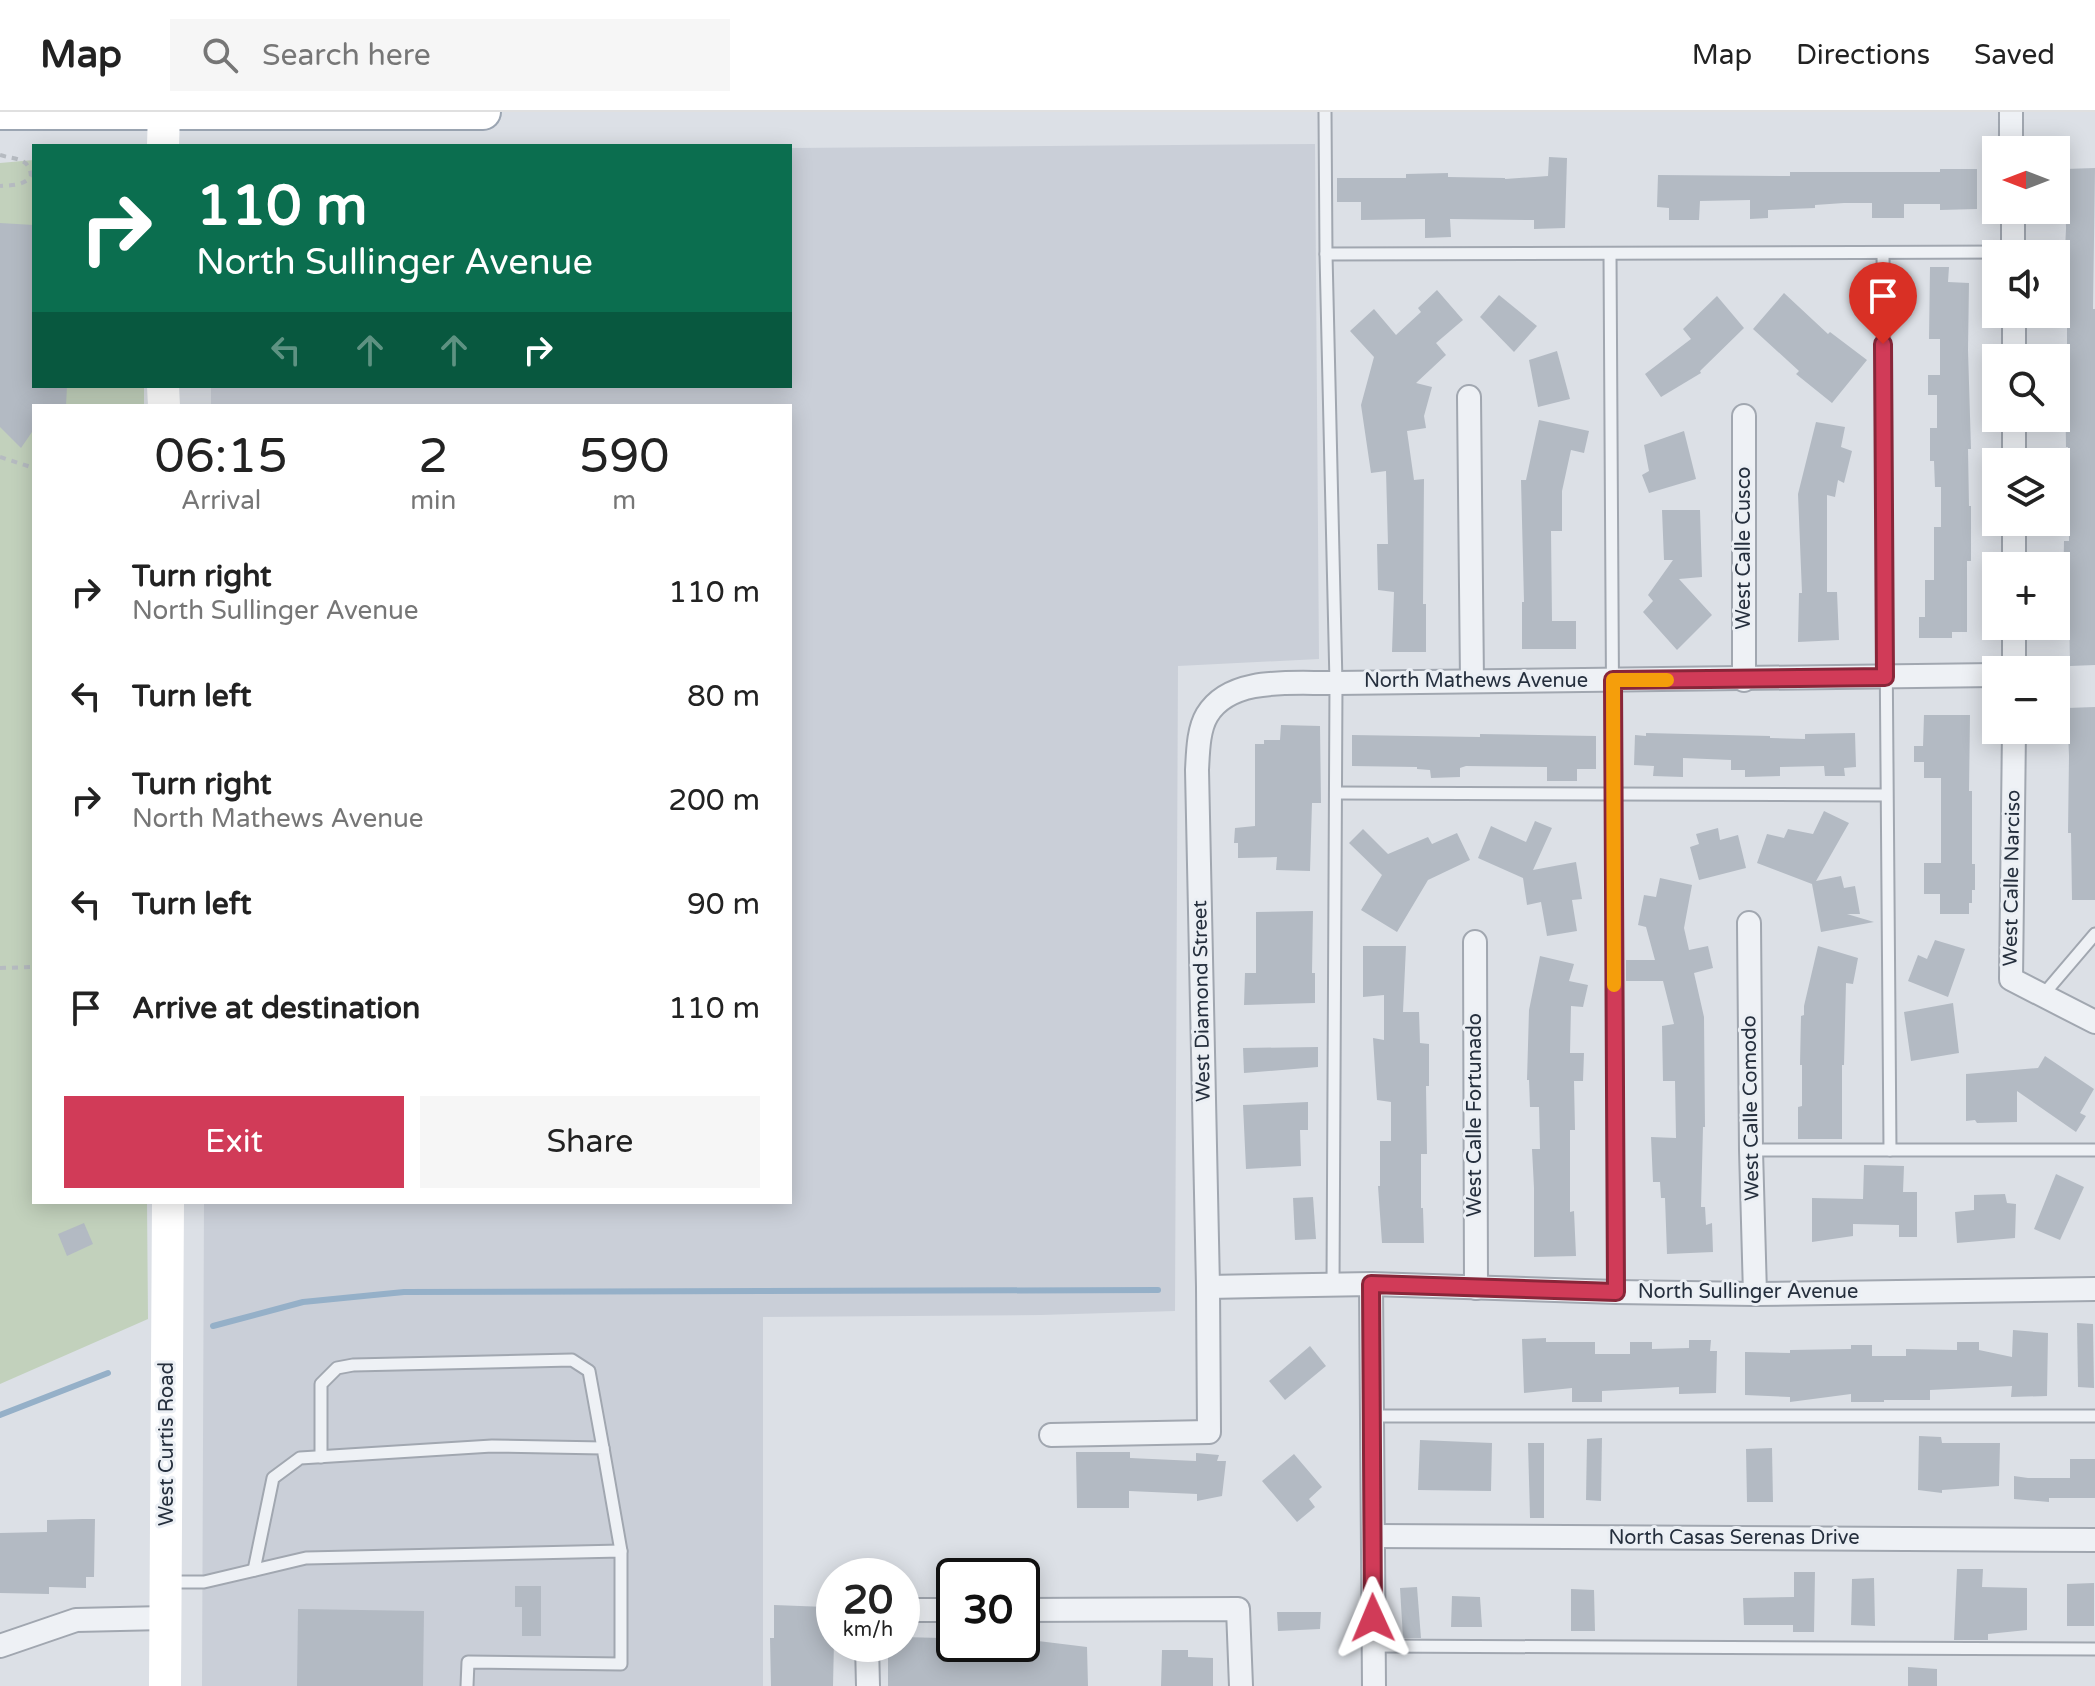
<!DOCTYPE html>
<html lang="en">
<head>
<meta charset="utf-8">
<style>
	body { margin:0; font-family:"Varela Round",sans-serif; background:#f6f6f6; color:#222; height:100vh; display:flex; flex-direction:column; font-size:30px; white-space:nowrap }
	* { box-sizing:border-box; margin:0 }
	p { font-size:26px; color:#767676 }
	.icon { flex:none; width:44px; height:44px; fill:none; stroke:currentColor; stroke-width:2; stroke-linecap:round; stroke-linejoin:round }
	.map { position:relative; flex:1; overflow:hidden }
	.drawer { position:absolute; left:32px; top:292px; width:760px; height:800px; display:flex; flex-direction:column; background:#fff; border-radius:0px; box-shadow:0 4px 20px #0003 }
	.drawer>* { flex:none }
	.guide { position:absolute; left:32px; top:32px; width:760px; height:244px; border-radius:0px; box-shadow:0 4px 20px #0003; background:#0b6e4f; color:#fff; overflow:hidden }
	.needle { width:52px; rotate:270deg }
	.buttons { position:absolute; left:1982px; top:24px; display:grid; gap:16px }
	.buttons a { display:grid; place-items:center; width:88px; height:88px; border-radius:0px; background:#fff; box-shadow:0 4px 20px #0003; font-size:40px }
	.speed { position:absolute; left:816px; top:1446px; display:flex; gap:16px; font-size:40px; font-weight:700; text-align:center }
	.speed>* { display:grid; place-content:center; width:104px; height:104px; border-radius:50%; background:#fff; box-shadow:0 4px 20px #0003; line-height:1 }
	.speed small { font-size:20px; font-weight:400 }
	.speed .limit { border:4px solid #111; border-radius:12px; background:#fff; color:#111 }
	.pin { position:absolute; display:grid; place-items:center; width:68px; height:68px; color:#fff; margin:-82px -34px; border-radius:50% 50% 50% 0; rotate:-45deg; box-shadow:0 0 8px #0007 }
	.pin .icon { rotate:45deg }
	.me { position:absolute; width:88px; margin:-44px; rotate:359deg; stroke-linejoin:round; filter:drop-shadow(0 0 6px #0008) }
	.turn { display:flex; align-items:center; gap:28px; height:168px; padding:0 32px; font-size:36px }
	.turn .icon { width:104px; height:104px; stroke-width:2.5 }
	.turn b { display:block; font-size:56px; line-height:68px }
	.lanes { display:flex; align-items:center; height:76px; padding:0 32px; background:#0003; justify-content:center; gap:40px; direction:ltr }
	.lanes .off { opacity:.35 }
	.eta { display:flex; justify-content:space-evenly; align-items:center; height:136px; text-align:center }
	.eta b { font-size:48px; font-weight:600; line-height:56px }
	.action { display:flex; gap:16px; margin-top:auto; padding:16px 32px }
	.action a { flex:1; height:92px; border-radius:0px; background:#d13b58; color:#fff; font-size:32px; font-weight:600; line-height:92px; text-align:center }
	.action a+a { background:#f6f6f6; color:#222 }
	ul { padding:0; list-style:none }
	li { display:flex; align-items:center; gap:24px; height:104px; padding:0 32px }
	li div { flex:1 }
	li b { display:block; font-size:30px }
	li em { font-style:normal }
	header { display:flex; align-items:center; gap:48px; box-sizing:border-box; height:112px; padding:0 40px; background:#fff; border-bottom:2px solid #e0e0e0 }
	header strong { font-size:38px }
	nav { display:flex; gap:44px; margin-inline-start:auto; font-size:28px }
	.search { width:560px; height:72px; background:#f6f6f6; display:flex; align-items:center; gap:20px; box-sizing:border-box; padding:0 28px; border-radius:0px; color:#767676; font-size:30px }
	.map>svg:first-child { display:block }
</style>
</head>
<body>
<header>
<strong>Map</strong>
<div class="search"><svg class="icon" aria-label="search" viewBox="0 0 24 24"><circle cx="10" cy="10" r="6"/><path d="M15 15l6 6"/></svg>Search here</div>
<nav><a>Map</a><a>Directions</a><a>Saved</a></nav>
</header>
<div class="map">
<svg width="2095" height="1574" viewBox="0 0 2095 1574">
	<rect width="100%" height="100%" fill="#dce0e6"/>
	<polygon fill="#cacfd8" points="1315,32 1319,547 1178,554 1175,1199 1041,1203 763,1205 763,1574 202,1574 204,1090 790,1090 790,294 211,294 211,274 790,274 790,36"/>
	<polygon fill="#c2d1bc" points="34,48 34,274 144,274 144,294 34,294 34,1090 147,1090 148,1207 0,1272 0,51"/>
	<g fill="none" stroke-linecap="round" stroke-linejoin="round">
		<g stroke="#95b0c8" stroke-width="6">
			<polyline points="213,1214 303,1190 404,1180 1158,1178"/>
			<polyline points="0,1303 108,1261"/>
		</g>
	</g>
	<g fill="#b3bac3">
		<polygon points="1549,45 1567,46 1565,116 1534,117 1534,108 1450,107 1451,125 1425,126 1425,107 1361,108 1361,90 1337,90 1337,66 1406,66 1406,62 1448,61 1448,65 1505,66 1505,67 1548,64"/>
		<polygon points="2095,56 2093,197 2095,197 2095,553 2070,554 2069,490 2068,480 2063,480 2064,429 2069,429 2068,335 2066,335 2065,267 2067,267 2067,181 2063,181 2066,117 2065,57"/>
		<polygon points="1940,57 1977,57 1977,97 1940,98 1940,92 1904,92 1904,106 1872,106 1872,91 1844,91 1815,93 1815,96 1768,98 1768,106 1750,107 1750,88 1700,89 1699,108 1669,108 1669,96 1657,95 1658,63 1790,64 1790,60 1940,60"/>
		<polygon points="0,111 34,113 34,274 67,274 66,294 34,294 34,317 21,336 0,315"/>
		<polygon points="1930,155 1949,155 1948,170 1969,171 1968,238 1971,337 1968,337 1969,394 1971,394 1971,449 1967,449 1967,520 1952,520 1952,526 1919,526 1919,505 1925,505 1925,468 1934,468 1934,415 1941,415 1941,375 1935,375 1934,349 1930,349 1930,316 1937,316 1937,283 1928,283 1928,263 1940,263 1940,227 1929,227"/>
		<polygon points="1437,178 1463,208 1436,231 1446,243 1416,271 1432,275 1424,304 1426,316 1407,319 1414,368 1424,367 1423,492 1426,492 1426,540 1392,540 1394,480 1378,478 1377,432 1388,432 1386,359 1371,361 1361,293 1374,245 1350,219 1374,197 1396,223 1421,200 1418,196"/>
		<polygon points="1784,181 1828,222 1830,220 1867,248 1832,291 1796,262 1799,259 1753,217"/>
		<polygon points="1499,183 1537,214 1514,240 1480,205"/>
		<polygon points="1717,184 1744,216 1700,259 1701,261 1661,285 1645,262 1691,227 1683,217"/>
		<polygon points="1557,239 1570,287 1538,295 1529,248"/>
		<polygon points="1539,308 1589,319 1584,341 1571,338 1562,379 1562,419 1551,419 1552,509 1576,509 1576,537 1522,537 1522,490 1524,490 1521,368 1526,368"/>
		<polygon points="1816,310 1845,315 1841,335 1852,339 1844,371 1838,368 1835,385 1827,383 1827,480 1837,480 1839,528 1798,530 1799,481 1802,481 1798,382"/>
		<polygon points="1684,319 1696,367 1649,381 1642,363 1649,359 1644,333"/>
		<polygon points="1662,398 1700,398 1702,465 1679,467 1712,503 1677,538 1643,500 1653,489 1648,483 1673,448 1664,448"/>
		<polygon points="2095,595 2095,788 2072,788 2071,721 2068,721 2069,644 2067,596"/>
		<polygon points="1924,603 1970,603 1969,679 1972,679 1972,752 1975,752 1975,778 1972,778 1972,791 1969,791 1969,802 1940,802 1940,782 1924,782 1924,751 1941,751 1941,666 1924,666 1924,650 1914,650 1914,634 1923,634"/>
		<polygon points="1281,613 1320,614 1321,691 1312,691 1310,759 1276,758 1277,745 1238,746 1238,731 1234,731 1235,716 1255,714 1255,632 1264,632 1264,628 1280,628"/>
		<polygon points="1646,621 1770,624 1770,626 1805,627 1805,622 1855,621 1856,655 1844,656 1845,664 1825,664 1824,654 1780,655 1780,664 1745,665 1745,658 1731,658 1731,648 1683,646 1683,665 1653,664 1654,654 1634,653 1635,623 1646,624"/>
		<polygon points="1480,622 1596,624 1596,657 1577,657 1577,669 1547,669 1547,655 1466,654 1460,656 1460,665 1431,666 1430,658 1417,657 1417,655 1352,654 1352,623 1480,625"/>
		<polygon points="1824,699 1849,711 1816,769 1841,764 1844,776 1855,774 1860,802 1847,802 1874,810 1821,820 1812,772 1757,751 1767,722 1784,726 1788,717 1813,722"/>
		<polygon points="1535,709 1552,716 1533,758 1576,750 1582,787 1572,788 1577,819 1547,824 1541,790 1527,793 1523,766 1478,746 1491,714 1526,730"/>
		<polygon points="1718,716 1720,728 1738,723 1746,756 1699,768 1690,735 1699,732 1696,722"/>
		<polygon points="1363,717 1388,742 1428,725 1432,732 1457,721 1470,748 1428,768 1397,820 1361,798 1382,763 1349,731"/>
		<polygon points="1660,766 1692,773 1684,816 1689,838 1708,834 1713,856 1694,861 1704,905 1705,1015 1703,1015 1701,1095 1705,1095 1706,1113 1712,1111 1713,1140 1667,1142 1665,1086 1661,1086 1660,1070 1653,1070 1651,1025 1676,1026 1675,969 1663,969 1662,914 1674,912 1663,869 1626,869 1626,848 1655,848 1646,815 1638,813 1644,783 1656,785"/>
		<polygon points="1313,799 1312,861 1315,861 1315,891 1244,893 1245,861 1256,861 1256,800"/>
		<polygon points="1935,828 1965,837 1948,885 1908,869 1918,843 1927,847"/>
		<polygon points="1363,834 1406,834 1403,900 1419,900 1420,931 1429,932 1429,974 1426,974 1427,1042 1421,1042 1421,1096 1423,1096 1424,1131 1382,1131 1378,1074 1380,1074 1380,1029 1391,1029 1391,990 1377,988 1373,926 1384,928 1384,883 1363,885"/>
		<polygon points="1818,834 1858,846 1853,872 1846,871 1844,953 1842,953 1842,1027 1798,1027 1798,995 1802,994 1802,953 1800,953 1801,904 1804,903 1804,894"/>
		<polygon points="1540,844 1574,852 1569,869 1588,873 1583,895 1571,894 1570,941 1584,941 1583,969 1574,969 1575,1018 1570,1018 1570,1100 1574,1099 1576,1144 1534,1145 1534,1076 1532,1037 1540,1037 1539,995 1530,995 1529,968 1527,968 1529,898"/>
		<polygon points="1953,891 1959,941 1911,949 1904,900"/>
		<polygon points="1318,935 1318,955 1244,961 1243,936"/>
		<polygon points="2045,944 2094,977 2080,1001 2086,1004 2076,1020 2017,979 2017,1010 1977,1011 1975,1008 1966,1009 1966,962 2038,956"/>
		<polygon points="1308,990 1308,1018 1300,1018 1301,1054 1246,1057 1243,993"/>
		<polygon points="1864,1053 1904,1054 1903,1080 1917,1080 1917,1125 1899,1125 1899,1113 1853,1112 1853,1124 1812,1130 1812,1086 1863,1087"/>
		<polygon points="2056,1062 2084,1075 2060,1128 2034,1117"/>
		<polygon points="2005,1082 2007,1091 2016,1092 2015,1126 1957,1131 1955,1100 1974,1098 1974,1083"/>
		<polygon points="1313,1085 1316,1127 1295,1128 1293,1086"/>
		<polygon points="84,1111 93,1132 67,1144 58,1122"/>
		<polygon points="2077,1211 2093,1212 2094,1276 2078,1275"/>
		<polygon points="2013,1218 2048,1221 2047,1284 2011,1285 2012,1274 1930,1278 1930,1288 1884,1288 1884,1290 1851,1290 1851,1282 1790,1290 1790,1285 1745,1283 1745,1240 1790,1241 1790,1238 1851,1237 1851,1233 1872,1233 1872,1244 1906,1244 1906,1237 1957,1238 1957,1230 1979,1230 1979,1238 2012,1245"/>
		<polygon points="1546,1226 1546,1230 1595,1230 1595,1242 1630,1242 1630,1230 1652,1230 1652,1237 1689,1236 1689,1228 1711,1228 1710,1239 1717,1239 1716,1281 1679,1282 1679,1275 1602,1279 1602,1290 1572,1290 1572,1276 1524,1281 1522,1227"/>
		<polygon points="1310,1234 1326,1254 1285,1288 1269,1269"/>
		<polygon points="1919,1324 1941,1325 1942,1331 2000,1331 1999,1374 1942,1378 1942,1381 1918,1378"/>
		<polygon points="1602,1326 1601,1389 1586,1388 1587,1327"/>
		<polygon points="1420,1328 1492,1331 1491,1379 1418,1378"/>
		<polygon points="1528,1331 1544,1331 1544,1406 1530,1406"/>
		<polygon points="1772,1336 1773,1390 1747,1390 1746,1337"/>
		<polygon points="1076,1340 1130,1340 1130,1346 1196,1349 1196,1341 1219,1343 1217,1349 1226,1349 1222,1384 1197,1389 1197,1382 1129,1379 1129,1396 1077,1396"/>
		<polygon points="1294,1342 1322,1375 1309,1387 1315,1395 1297,1410 1262,1369"/>
		<polygon points="2070,1347 2095,1347 2095,1386 2049,1386 2049,1390 2014,1387 2014,1364 2028,1366 2070,1366"/>
		<polygon points="83,1407 95,1407 94,1465 86,1465 86,1476 49,1475 49,1482 0,1481 0,1421 47,1420 47,1408"/>
		<polygon points="1957,1457 1983,1457 1982,1475 2027,1476 2027,1518 1988,1522 1988,1528 1954,1528"/>
		<polygon points="1794,1460 1815,1460 1814,1520 1793,1520 1793,1513 1744,1513 1743,1486 1794,1485"/>
		<polygon points="1874,1466 1875,1514 1851,1513 1852,1467"/>
		<polygon points="2094,1471 2094,1514 2067,1514 2067,1472"/>
		<polygon points="515,1474 541,1474 541,1524 522,1524 522,1495 515,1495"/>
		<polygon points="1417,1475 1421,1526 1403,1526 1400,1476"/>
		<polygon points="1571,1477 1594,1478 1595,1519 1571,1519"/>
		<polygon points="1452,1484 1480,1485 1482,1515 1451,1515"/>
		<polygon points="774,1493 826,1495 831,1529 834,1529 833,1574 771,1574 770,1526 774,1526"/>
		<polygon points="298,1497 424,1499 423,1574 297,1574"/>
		<polygon points="1277,1500 1321,1500 1320,1517 1278,1519"/>
		<polygon points="902,1525 942,1526 942,1532 1038,1532 1038,1529 1087,1535 1088,1574 888,1574 888,1532 902,1532"/>
		<polygon points="1162,1538 1188,1538 1188,1545 1213,1546 1213,1574 1161,1574"/>
		<polygon points="1908,1555 1937,1557 1937,1574 1908,1574"/>
	</g>
	<g fill="none" stroke-linecap="round" stroke-linejoin="round">
		<defs>
			<g id="lane">
				<polyline points="1325,0 1326,142 1336,571 1333,1172"/>
				<polyline points="1883,141 1890,1038"/>
				<polyline points="1326,142 2013,140"/>
				<polyline points="1610,142 1616,1180"/>
				<polyline points="1336,681 1886,683"/>
				<polyline points="2043,883 2095,822"/>
				<polyline points="1751,1038 2095,1038"/>
				<polyline points="1372,1304 2095,1304"/>
				<polyline points="321,1345 321,1272 337,1256 353,1253 572,1248 589,1259 603,1336"/>
				<polyline points="254,1458 273,1366 300,1346 492,1334 603,1336 621,1439"/>
				<polyline points="167,1470 204,1470 306,1446 621,1439 621,1552 468,1550 467,1574"/>
				<polyline points="1374,1534 2095,1537"/>
			</g>
			<g id="street">
				<polyline points="2011,0 2011,38"/>
				<polyline points="2013,98 2013,142"/>
				<polyline points="2014,202 2014,246"/>
				<polyline points="1469,285 1472,569"/>
				<polyline points="1744,304 1744,568"/>
				<polyline points="2014,306 2014,350"/>
				<polyline points="2014,410 2014,454"/>
				<polyline points="2014,514 2014,558"/>
				<polyline points="2014,618 2011,867 2095,910"/>
				<polyline points="1749,811 1751,1038 1755,1182"/>
				<polyline points="1475,830 1476,1176"/>
				<polyline points="1371,1172 1374,1574"/>
				<polyline points="1208,1175 1371,1172 1616,1180 1755,1182 2095,1177"/>
				<path d="M 1051,1323 L 1209,1320 L 1208,1175 L 1197,658 C 1198,641 1198,618 1207,603 C 1231,563 1295,572 1336,571 L 1996,563"/>
				<polyline points="1373,1424 2095,1428"/>
				<polyline points="902,1498 954,1498"/>
				<polyline points="1022,1498 1238,1497 1241,1574"/>
				<polyline points="867,1532 868,1574"/>
				<polyline points="0,1534 76,1508 164,1506"/>
			</g>
			<polyline id="primary" points="0,0 483,0"/>
		</defs>
		<use href="#lane" stroke="#a1a7b0" stroke-width="15"/>
		<use href="#street" stroke="#a1a7b0" stroke-width="26"/>
		<use href="#primary" stroke="#9ba5b2" stroke-width="38"/>
		<g stroke="#b6bbc1" stroke-width="4" stroke-dasharray="6 6" stroke-linecap="butt">
			<path d="M 0,43 C 16,48 29,45 31,64 C 24,74 11,73 0,74"/>
			<polyline points="0,345 34,356"/>
			<polyline points="0,856 34,855"/>
		</g>
		<use href="#lane" stroke="#eef1f5" stroke-width="11"/>
		<use href="#street" stroke="#eef1f5" stroke-width="22"/>
		<g stroke="#fff" stroke-width="32">
			<polyline points="163,34 164,0"/>
			<polyline points="163,274 164,294"/>
			<polyline points="165,1574 168,1090"/>
		</g>
		<use href="#primary" stroke="#fff" stroke-width="34"/>
	</g>
	<g fill="none" stroke-linecap="round" stroke-linejoin="round">
		<defs>
			<polyline id="route" points="1373,1506 1371,1172 1616,1180 1613,568 1885,565 1883,232"/>
		</defs>
		<use href="#route" stroke="#882639" stroke-width="20"/>
		<use href="#route" stroke="#d13b58" stroke-width="14"/>
		<polyline stroke="#f59e0b" stroke-width="14" points="1614,873 1613,568 1667,568"/>
	</g>
	<g text-anchor="middle" dominant-baseline="central" stroke-width="6" stroke-linejoin="round" paint-order="stroke">
		<g font-size="20" fill="#252f3d" stroke="#ebeff4">
			<text transform="translate(1744 436) rotate(-90)">West Calle Cusco</text>
			<text x="1476" y="569">North Mathews Avenue</text>
			<text transform="translate(2012 766) rotate(-89)">West Calle Narciso</text>
			<text transform="translate(1202 889) rotate(-91)">West Diamond Street</text>
			<text transform="translate(1751 996) rotate(-91)">West Calle Comodo</text>
			<text transform="translate(1475 1003) rotate(-90)">West Calle Fortunado</text>
			<text x="1748" y="1180">North Sullinger Avenue</text>
			<text transform="translate(167 1332) rotate(-90)">West Curtis Road</text>
			<text x="1734" y="1426">North Casas Serenas Drive</text>
		</g>
	</g>
</svg>
<div class="buttons">
<a><svg class="needle" viewBox="-14 -14 28 28"><path d="M0-13l5 13h-10z" fill="#e53935"/><path d="M0 13l5-13h-10z" fill="#767676"/></svg></a>
<a><svg class="icon" aria-label="sound" viewBox="0 0 24 24"><path d="M4 9h4l5-4v14l-5-4H4zM17 9q2 3 0 6"/></svg></a>
<a><svg class="icon" aria-label="search" viewBox="0 0 24 24"><circle cx="10" cy="10" r="6"/><path d="M15 15l6 6"/></svg></a>
<a><svg class="icon" aria-label="layers" viewBox="0 0 24 24"><path d="M12 4l9 5-9 5-9-5zM3 14l9 5 9-5"/></svg></a>
<a>+</a>
<a>−</a>
</div>
<div class="speed"><div>20<small>km/h</small></div><div class="limit">30</div></div>
<div class="pin" style="left:1883px;top:232px;background:#d93025"><svg class="icon" aria-label="arrive" viewBox="0 0 24 24"><path d="M6 21V4h12l-3 4 3 4H6"/></svg></div>
<svg class="me" style="left:1373px;top:1506px" viewBox="-20 -20 40 40"><path d="M0-17L14 15 0 8-14 15z" fill="#d13b58" stroke="#fff" stroke-width="4"/></svg>
<div class="guide">
<div class="turn"><svg class="icon" aria-label="right" viewBox="0 0 24 24"><path d="M7 20v-9h11M14 6l5 5-5 5"/></svg><div><b>110 m</b>North Sullinger Avenue</div></div>
<div class="lanes"><svg class="icon off" aria-label="left" viewBox="0 0 24 24"><path d="M17 20v-9H6M10 6l-5 5 5 5"/></svg><svg class="icon off" aria-label="ahead" viewBox="0 0 24 24"><path d="M12 20V5M6 11l6-6 6 6"/></svg><svg class="icon off" aria-label="ahead" viewBox="0 0 24 24"><path d="M12 20V5M6 11l6-6 6 6"/></svg><svg class="icon" aria-label="right" viewBox="0 0 24 24"><path d="M7 20v-9h11M14 6l5 5-5 5"/></svg></div>
</div>
<section class="drawer">
<div class="eta">
<div><b>06:15</b><p>Arrival</p></div>
<div><b>2</b><p>min</p></div>
<div><b>590</b><p>m</p></div>
</div>
<ul>
<li><svg class="icon" aria-label="right" viewBox="0 0 24 24"><path d="M7 20v-9h11M14 6l5 5-5 5"/></svg><div><b>Turn right</b><p>North Sullinger Avenue</p></div><em>110 m</em></li>
<li><svg class="icon" aria-label="left" viewBox="0 0 24 24"><path d="M17 20v-9H6M10 6l-5 5 5 5"/></svg><div><b>Turn left</b></div><em>80 m</em></li>
<li><svg class="icon" aria-label="right" viewBox="0 0 24 24"><path d="M7 20v-9h11M14 6l5 5-5 5"/></svg><div><b>Turn right</b><p>North Mathews Avenue</p></div><em>200 m</em></li>
<li><svg class="icon" aria-label="left" viewBox="0 0 24 24"><path d="M17 20v-9H6M10 6l-5 5 5 5"/></svg><div><b>Turn left</b></div><em>90 m</em></li>
<li><svg class="icon" aria-label="arrive" viewBox="0 0 24 24"><path d="M6 21V4h12l-3 4 3 4H6"/></svg><div><b>Arrive at destination</b></div><em>110 m</em></li>
</ul>
<div class="action"><a>Exit</a><a>Share</a></div>
</section>
</div>
</body>
</html>
